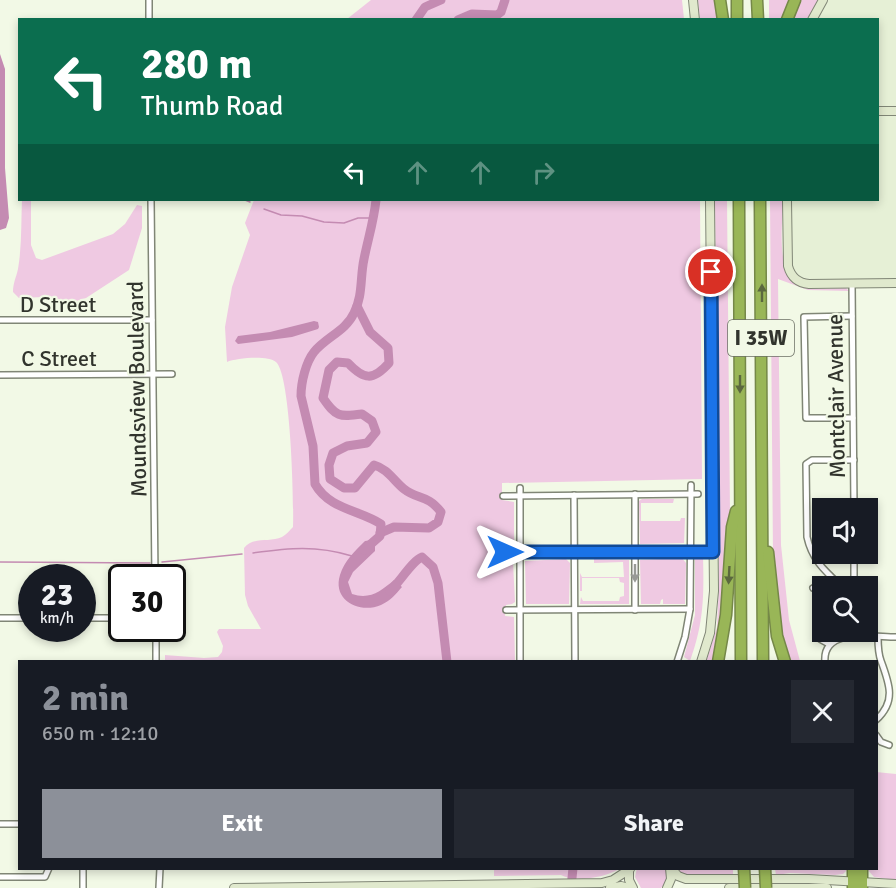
<!DOCTYPE html>
<html lang="en">
<head>
<meta charset="utf-8">
<style>
	body { margin:0; font-family:Signika,sans-serif; background:#242831; color:#f1f3f6; height:100vh; display:flex; flex-direction:column; font-size:22px; white-space:nowrap }
	* { box-sizing:border-box; margin:0 }
	p { font-size:20px; color:#9ea1a6 }
	.icon { flex:none; width:33px; height:33px; fill:none; stroke:currentColor; stroke-width:2; stroke-linecap:round; stroke-linejoin:round }
	.map { position:relative; flex:1; overflow:hidden }
	.sheet { position:absolute; left:18px; top:660px; width:860px; height:210px; display:flex; flex-direction:column; background:#171b24; border-radius:0px; box-shadow:0 3px 9px #0003 }
	.sheet>* { flex:none }
	.banner { position:absolute; left:18px; top:18px; width:861px; height:183px; border-radius:0px; box-shadow:0 3px 9px #0003; background:#0b6e4f; color:#fff; overflow:hidden }
	.buttons { position:absolute; left:812px; top:498px; display:grid; gap:12px }
	.buttons a { display:grid; place-items:center; width:66px; height:66px; border-radius:0px; background:#171b24; box-shadow:0 3px 9px #0003; font-size:30px }
	.speed { position:absolute; left:18px; top:564px; display:flex; gap:12px; font-size:30px; font-weight:700; text-align:center }
	.speed>* { display:grid; place-content:center; width:78px; height:78px; border-radius:50%; background:#171b24; box-shadow:0 3px 9px #0003; line-height:1 }
	.speed small { font-size:15px; font-weight:400 }
	.speed .limit { border:3px solid #111; border-radius:9px; background:#fff; color:#111 }
	.pin { position:absolute; display:grid; place-items:center; width:51px; height:51px; color:#fff; margin:-26px; border:3px solid #fff; border-radius:50%; box-shadow:0 2px 6px #0007 }
	.me { position:absolute; width:66px; margin:-33px; rotate:90deg; stroke-linejoin:round; filter:drop-shadow(0 0 4px #0008) }
	.turn { display:flex; align-items:center; gap:21px; height:126px; padding:0 24px; font-size:27px }
	.turn .icon { width:78px; height:78px; stroke-width:2.5 }
	.turn b { display:block; font-size:42px; line-height:51px }
	.lanes { display:flex; align-items:center; height:57px; padding:0 24px; background:#0003; justify-content:center; gap:30px; direction:ltr }
	.lanes .off { opacity:.35 }
	.round { display:grid; place-items:center; flex:none; width:63px; height:63px; border-radius:0px; background:#242831 }
	.head { display:flex; align-items:center; justify-content:space-between; height:102px; padding:0 24px }
	h1 { font-size:36px; font-weight:700; line-height:45px; color:#8c9099 }
	.cta { display:flex; gap:12px; margin-top:auto; padding:12px 24px }
	.cta a { flex:1; height:69px; border-radius:0px; background:#8c9099; color:#fff; font-size:24px; font-weight:700; line-height:69px; text-align:center }
	.cta a+a { background:#242831; color:#f1f3f6 }
	.map>svg:first-child { display:block }
</style>
</head>
<body>
<div class="map">
<svg width="896" height="888" viewBox="0 0 896 888">
	<rect width="100%" height="100%" fill="#f2f9e6"/>
	<g fill="#e6f0d6">
		<polygon points="828,0 896,0 896,107 878,107 878,20 817,20"/>
		<polygon points="878,116 896,116 896,279 809,279 801,277 794,270 792,263 791,200 878,200"/>
	</g>
	<g fill="#efc9e2">
		<polygon points="371,0 682,0 684,19 347,19"/>
		<polygon points="698,0 717,0 720,19 700,19"/>
		<polygon points="769,0 793,0 784,19 769,19"/>
		<polygon points="798,0 819,0 807,19 789,20"/>
		<path d="M 22,200 L 31,200 L 31,245 L 36,258 L 42,260 L 113,234 L 125,224 L 137,205 L 142,206 L 142,228 L 129,270 L 86,298 L 73,302 L 44,297 L 19,298 L 13,292 C 13,283 16,278 18,269 C 22,246 21,222 22,200 Z"/>
		<path d="M 254,200 L 700,200 L 702,479 L 502,483 L 502,500 L 514,502 L 514,543 L 510,546 L 503,546 L 502,559 L 512,560 L 513,562 L 515,602 L 512,604 L 506,605 L 505,616 L 514,617 L 515,661 L 165,662 L 165,655 L 204,658 L 218,657 L 222,652 L 223,646 L 217,632 L 219,629 L 261,629 L 248,606 L 245,595 L 244,548 C 253,536 269,543 282,537 C 286,535 290,530 293,527 C 294,503 291,375 276,362 C 268,355 236,358 227,362 L 225,327 L 232,287 L 250,235 L 245,223 Z"/>
		<polygon points="715,200 727,200 730,512 726,594 715,661 706,662 717,627 719,584"/>
		<path d="M 770,200 L 783,200 C 783,224 774,278 803,287 C 815,291 832,288 846,288 L 849,291 L 808,290 L 778,279 L 781,545 L 789,620 L 800,661 L 788,661 L 782,641 L 773,555 Z"/>
		<polygon points="642,499 674,499 673,503 641,503 641,521 680,521 681,518 685,518 684,543 640,544 639,501"/>
		<path d="M 698,555 L 703,556 C 704,596 704,622 690,661 L 684,657 L 695,615 L 695,559 Z"/>
		<polygon points="682,558 686,563 685,604 663,604 663,599 661,600 660,604 641,604 640,560"/>
		<polygon points="566,559 570,563 569,604 526,604 525,561"/>
		<polygon points="594,559 629,560 629,604 580,604 581,597 583,601 619,601 620,597 624,596 624,583 620,582 619,578 582,578 582,591 580,591 580,573 582,577 624,577 623,562 594,563"/>
		<polygon points="876,772 896,774 896,880 874,877 867,869 876,868"/>
		<path d="M 637,868 L 665,869 C 668,876 667,883 661,888 L 641,888 L 635,877 Z"/>
		<path d="M 494,869 L 494,868 L 619,869 C 606,877 576,883 561,875 L 494,876 Z"/>
		<path d="M 675,869 L 733,869 L 733,877 C 714,877 690,882 675,869 Z"/>
		<polygon points="775,869 848,869 843,874 835,875 790,873 776,875"/>
	</g>
	<g fill="#c48bb2">
		<polygon points="0,54 5,69 5,168 9,218 6,228 0,230"/>
		<polygon points="314,321 318,322 319,327 318,329 292,337 238,344 235,341 238,336 270,332"/>
		<path d="M 372,540 L 375,544 L 375,551 L 353,572 L 348,582 L 352,594 C 370,600 381,591 394,580 L 402,587 C 396,594 390,601 381,605 C 360,614 332,601 340,575 C 344,561 355,551 365,541 Z"/>
	</g>
	<g fill="none" stroke-linecap="round" stroke-linejoin="round">
		<g stroke="#c48bb2" stroke-width="1.5">
			<polyline points="245,200 250,202"/>
			<polyline points="264,209 281,215 302,216 324,222 344,223 358,218 374,218"/>
			<path d="M 253,553 C 289,548 316,545 352,556"/>
			<polyline points="0,562 150,563"/>
			<polyline points="162,562 242,554"/>
		</g>
		<g stroke="#c48bb2" stroke-width="9">
			<polyline points="416,20 425,7 441,0"/>
			<polyline points="458,20 472,14 497,15 501,12 505,0"/>
			<path d="M 357,306 L 370,332 L 388,348 L 389,363 C 373,381 364,380 348,363 L 337,362 L 329,370 L 323,398 C 336,417 339,417 362,414 L 372,421 L 376,432 L 367,443 L 347,446 L 333,453 L 329,465 L 330,479 L 344,488 L 355,488 L 374,465 C 388,469 393,480 404,489 C 418,500 427,494 441,512 L 438,522 L 429,528 L 394,527 L 380,533"/>
			<path d="M 364,550 L 380,536 L 381,524 C 359,510 329,509 315,484 L 313,446 L 301,396 C 301,382 306,362 314,352 C 326,337 346,331 354,313 C 363,296 360,277 364,259 C 368,239 374,220 376,200"/>
			<path d="M 390,591 C 399,583 413,560 422,557 L 433,567 L 438,583 L 447,662"/>
			<polyline points="571,888 573,868"/>
		</g>
		<defs>
			<g id="street">
				<polyline points="149,0 149,20"/>
				<polyline points="151,200 155,578"/>
				<polyline points="852,284 854,508"/>
				<polyline points="852,316 804,317 806,418 853,418"/>
				<polyline points="0,320 152,320"/>
				<polyline points="0,375 172,374"/>
				<polyline points="520,488 520,662"/>
				<polyline points="635,494 635,610"/>
				<polyline points="574,495 575,662"/>
				<polyline points="503,496 698,494"/>
				<polyline points="505,552 713,552"/>
				<path d="M 841,586 C 825,571 812,560 807,537 L 806,464 L 812,460 L 854,460"/>
				<polyline points="854,586 854,554"/>
				<polyline points="813,588 823,584 830,576"/>
				<polyline points="506,610 690,609"/>
				<polyline points="0,618 32,618"/>
				<polyline points="82,618 122,618"/>
				<polyline points="156,628 156,662"/>
				<polyline points="820,639 829,644"/>
				<polyline points="677,662 685,637 690,609 691,485"/>
				<path d="M 825,662 C 822,627 873,637 896,637"/>
				<path d="M 876,720 C 896,702 890,685 881,661 C 878,653 878,645 878,637"/>
				<polyline points="876,735 881,742 889,745"/>
				<polyline points="0,824 20,824"/>
				<polyline points="0,877 45,877 49,868"/>
				<polyline points="83,888 83,868"/>
				<polyline points="159,888 160,868"/>
			</g>
			<g id="secondary">
				<polyline points="693,0 695,20"/>
				<polyline points="812,20 823,0"/>
				<polyline points="878,111 896,111"/>
				<path d="M 787,200 L 788,266 C 791,277 798,283 809,284 L 896,283"/>
				<polyline points="701,662 710,633 714,591 710,200"/>
				<polyline points="671,868 678,876 686,879 809,879 896,884"/>
				<polyline points="629,870 629,880 633,888"/>
				<polyline points="234,888 602,883 613,880 630,869"/>
				<polyline points="610,888 621,886 629,888"/>
				<polyline points="667,888 671,879 670,868"/>
				<polyline points="729,888 827,888"/>
			</g>
			<g id="highway">
				<polyline points="720,0 723,20"/>
				<polyline points="737,0 737,20"/>
				<polyline points="757,0 758,20"/>
				<polyline points="787,20 795,0"/>
				<polyline points="739,200 741,662"/>
				<polyline points="760,200 763,662"/>
				<polyline points="768,552 777,636 785,662"/>
				<polyline points="718,662 726,615 732,527 736,511"/>
				<polyline points="853,868 853,888"/>
				<polyline points="862,868 862,888"/>
			</g>
		</defs>
		<use href="#street" stroke="#808676" stroke-width="8"/>
		<use href="#secondary" stroke="#808676" stroke-width="10"/>
		<use href="#highway" stroke="#758848" stroke-width="13"/>
		<use href="#street" stroke="#fff" stroke-width="5"/>
		<use href="#secondary" stroke="#e0e9cd" stroke-width="8"/>
		<use href="#highway" stroke="#99b657" stroke-width="10"/>
		<defs>
			<g id="highway-bridge">
				<polyline points="744,868 745,888"/>
				<polyline points="765,868 766,888"/>
			</g>
		</defs>
		<use href="#highway-bridge" stroke="#758848" stroke-width="13" stroke-linecap="butt"/>
		<use href="#highway-bridge" stroke="#99b657" stroke-width="10"/>
	</g>
	<defs><path id="oneway-solid" d="M-6-.8H1V-3.2L6.5 0L1 3.2V.8H-6Z" transform="scale(1.5)"/></defs>
	<g fill="#5b683e">
		<use href="#oneway-solid" transform="translate(762 293) rotate(-90)"/>
		<use href="#oneway-solid" transform="translate(740 384) rotate(90)"/>
		<use href="#oneway-solid" transform="translate(729 575) rotate(93)"/>
	</g>
	<use fill="#989a96" href="#oneway-solid" transform="translate(635 573) rotate(90)"/>
	<g fill="none" stroke-linecap="round" stroke-linejoin="round">
		<defs>
			<polyline id="route" points="505,552 713,552 711,272"/>
		</defs>
		<use href="#route" stroke="#114b97" stroke-width="15"/>
		<use href="#route" stroke="#1a73e8" stroke-width="10"/>
	</g>
	<g text-anchor="middle" dominant-baseline="central" stroke-width="4.5" stroke-linejoin="round" paint-order="stroke">
		<rect fill="#f2f9e6" stroke="#6b6f64" stroke-width="1.5" x="728" y="320" width="66" height="36" rx="4.5"/>
		<g font-size="21" font-weight="bold" fill="#31342d">
			<text x="761" y="338">I 35W</text>
		</g>
		<g font-size="22" fill="#31342d" stroke="#f2f9e6">
			<text x="58" y="304">D Street</text>
			<text x="59" y="358">C Street</text>
			<text transform="translate(137 389) rotate(-91)">Moundsview Boulevard</text>
			<text transform="translate(836 396) rotate(-91)">Montclair Avenue</text>
		</g>
	</g>
</svg>
<div class="buttons">
<a><svg class="icon" aria-label="sound" viewBox="0 0 24 24"><path d="M4 9h4l5-4v14l-5-4H4zM17 9q2 3 0 6"/></svg></a>
<a><svg class="icon" aria-label="search" viewBox="0 0 24 24"><circle cx="10" cy="10" r="6"/><path d="M15 15l6 6"/></svg></a>
</div>
<div class="speed"><div>23<small>km/h</small></div><div class="limit">30</div></div>
<div class="pin" style="left:711px;top:272px;background:#d93025"><svg class="icon" aria-label="arrive" viewBox="0 0 24 24"><path d="M6 21V4h12l-3 4 3 4H6"/></svg></div>
<svg class="me" style="left:505px;top:552px" viewBox="-20 -20 40 40"><path d="M0-17L14 15 0 8-14 15z" fill="#1a73e8" stroke="#fff" stroke-width="4"/></svg>
<div class="banner">
<div class="turn"><svg class="icon" aria-label="left" viewBox="0 0 24 24"><path d="M17 20v-9H6M10 6l-5 5 5 5"/></svg><div><b>280 m</b>Thumb Road</div></div>
<div class="lanes"><svg class="icon" aria-label="left" viewBox="0 0 24 24"><path d="M17 20v-9H6M10 6l-5 5 5 5"/></svg><svg class="icon off" aria-label="ahead" viewBox="0 0 24 24"><path d="M12 20V5M6 11l6-6 6 6"/></svg><svg class="icon off" aria-label="ahead" viewBox="0 0 24 24"><path d="M12 20V5M6 11l6-6 6 6"/></svg><svg class="icon off" aria-label="right" viewBox="0 0 24 24"><path d="M7 20v-9h11M14 6l5 5-5 5"/></svg></div>
</div>
<section class="sheet">
<div class="head"><div><h1>2 min</h1><p>650 m · 12:10</p></div><a class="round"><svg class="icon" aria-label="close" viewBox="0 0 24 24"><path d="M6 6l12 12M18 6L6 18"/></svg></a></div>
<div class="cta"><a>Exit</a><a>Share</a></div>
</section>
</div>
</body>
</html>
